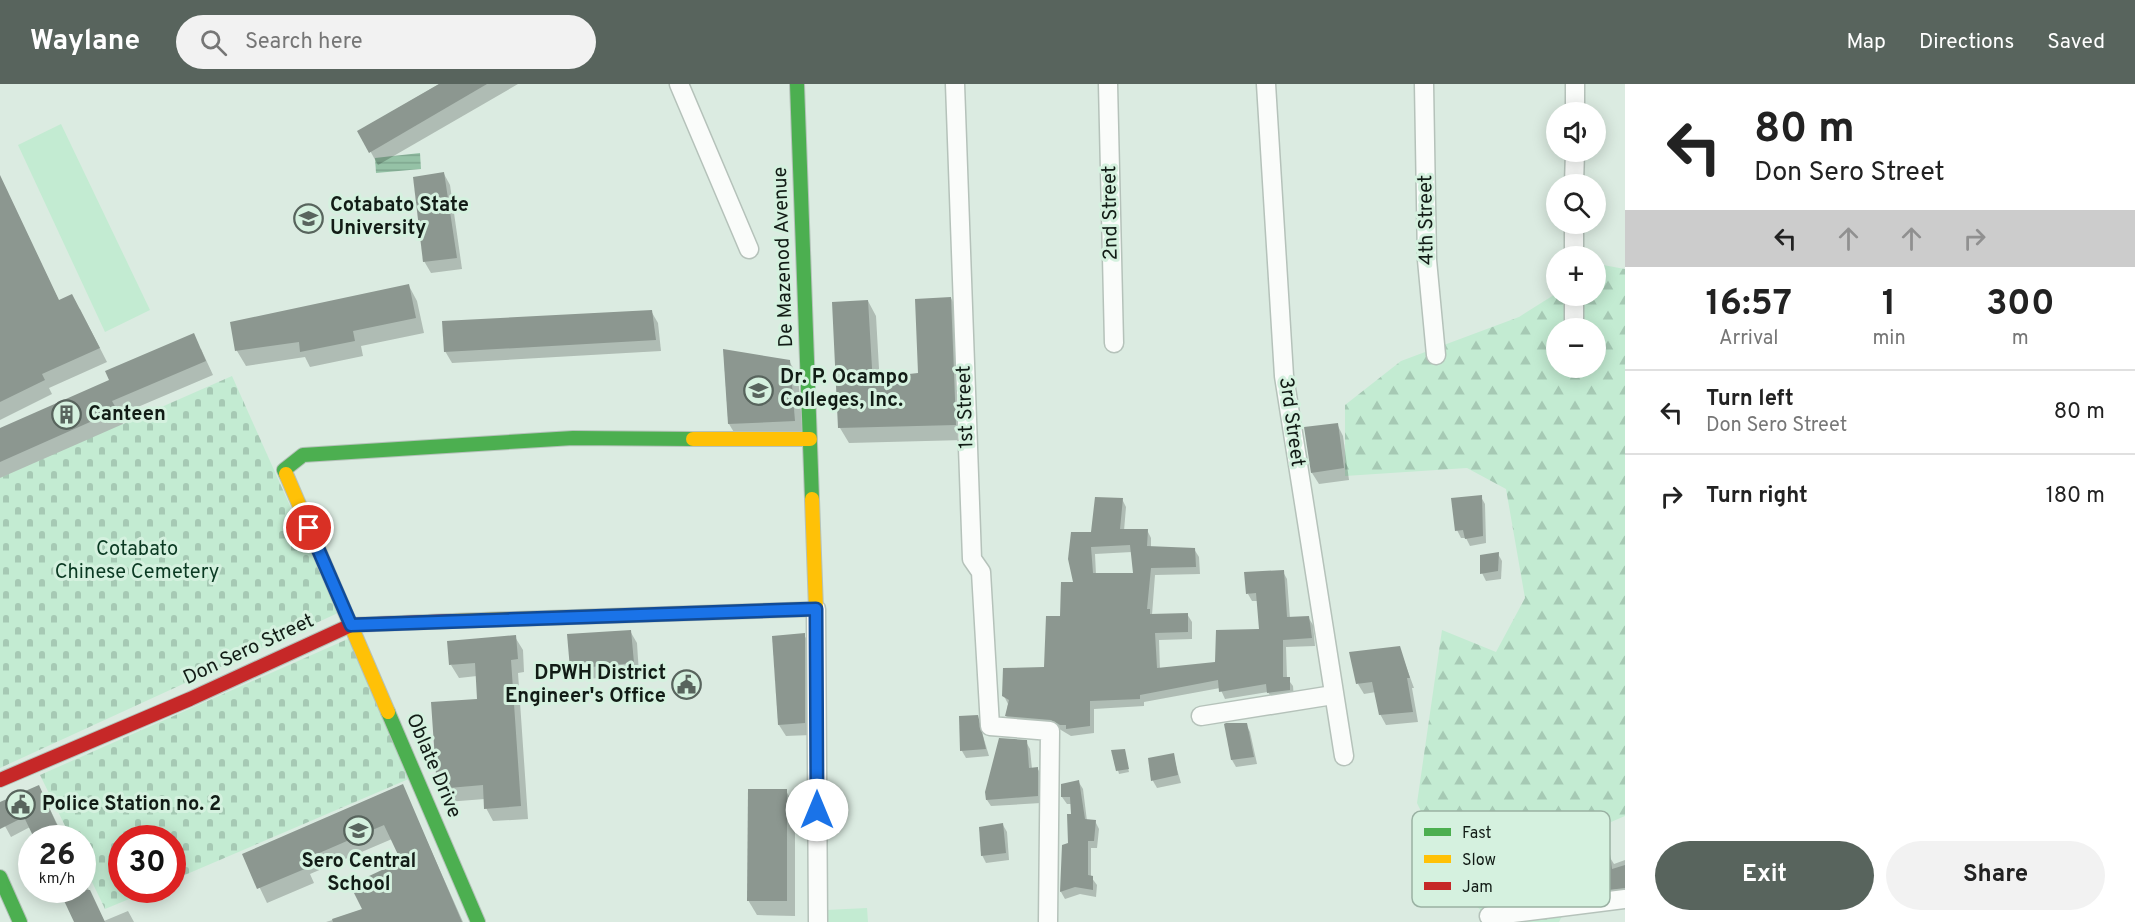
<!DOCTYPE html>
<html lang="en">
<head>
<meta charset="utf-8">
<style>
	body { margin:0; font-family:Overpass,sans-serif; background:#f2f2f2; color:#222; height:100vh; display:flex; flex-direction:column; font-size:22px; white-space:nowrap }
	* { box-sizing:border-box; margin:0 }
	p { font-size:20px; color:#767676 }
	.icon { flex:none; width:33px; height:33px; fill:none; stroke:currentColor; stroke-width:2; stroke-linecap:round; stroke-linejoin:round }
	.map { position:relative; flex:1; overflow:hidden }
	.panel { display:flex; flex-direction:column; background:#fff; width:510px }
	.panel>* { flex:none }
	.top-card { background:#fff; color:#222; overflow:hidden }
	.tools { position:absolute; left:1546px; top:18px; display:grid; gap:12px }
	.tools a { display:grid; place-items:center; width:60px; height:60px; border-radius:50%; background:#fff; box-shadow:0 3px 15px #0003; font-size:30px }
	.speed { position:absolute; left:18px; top:741px; display:flex; gap:12px; font-size:30px; font-weight:700; text-align:center }
	.speed>* { display:grid; place-content:center; width:78px; height:78px; border-radius:50%; background:#fff; box-shadow:0 3px 15px #0003; line-height:1 }
	.speed small { font-size:15px; font-weight:400 }
	.speed .limit { border:9px solid #d22; background:#fff; color:#111 }
	.pin { position:absolute; display:grid; place-items:center; width:51px; height:51px; color:#fff; margin:-26px; border:3px solid #fff; border-radius:50%; box-shadow:0 2px 6px #0007 }
	.me { position:absolute; width:66px; margin:-33px; rotate:0deg; stroke-linejoin:round; filter:drop-shadow(0 0 4px #0008) }
	.turn { display:flex; align-items:center; gap:21px; height:126px; padding:0 30px; font-size:27px }
	.turn .icon { width:78px; height:78px; stroke-width:2.5 }
	.turn b { display:block; font-size:42px; line-height:51px }
	.lanes { display:flex; align-items:center; height:57px; padding:0 30px; background:#0003; justify-content:center; gap:30px; direction:ltr }
	.lanes .off { opacity:.35 }
	.eta { display:flex; justify-content:space-evenly; align-items:center; height:102px; text-align:center }
	.eta b { font-size:36px; font-weight:700; line-height:42px }
	.cta { display:flex; gap:12px; margin-top:auto; padding:12px 30px }
	.cta a { flex:1; height:69px; border-radius:36px; background:#58645d; color:#fff; font-size:24px; font-weight:700; line-height:69px; text-align:center }
	.cta a+a { background:#f2f2f2; color:#222 }
	ul { padding:0; list-style:none }
	li { display:flex; align-items:center; gap:18px; height:84px; padding:0 30px; border-top:2px solid #e0e0e0 }
	li div { flex:1 }
	li b { display:block; font-size:22px }
	li em { font-style:normal }
	header { display:flex; align-items:center; gap:36px; box-sizing:border-box; height:84px; padding:0 30px; background:#58645d; color:#fff }
	header strong { font-size:28px }
	nav { display:flex; gap:33px; margin-inline-start:auto; font-size:21px }
	.search { width:420px; height:54px; background:#f2f2f2; display:flex; align-items:center; gap:15px; box-sizing:border-box; padding:0 21px; border-radius:33px; color:#767676; font-size:22px }
	main { display:flex; flex:1; min-height:0 }
	.map>svg:first-child { display:block }
</style>
</head>
<body>
<header>
<strong>Waylane</strong>
<div class="search"><svg class="icon" aria-label="search" viewBox="0 0 24 24"><circle cx="10" cy="10" r="6"/><path d="M15 15l6 6"/></svg>Search here</div>
<nav><a>Map</a><a>Directions</a><a>Saved</a></nav>
</header>
<main>
<div class="map">
<svg width="1625" height="838" viewBox="0 0 1625 838">
	<defs>
		<pattern id="forest-firs" width="22" height="20" patternUnits="userSpaceOnUse" patternTransform="scale(1.5)"><rect width="22" height="20" fill="#c3ebd2"/><path d="M5 1l3.5 6h-7zM16 11l3.5 6h-7z" fill="#a6c9b4"/></pattern>
		<pattern id="cemetery-stones" width="16" height="16" patternUnits="userSpaceOnUse" patternTransform="scale(1.5)"><rect width="16" height="16" fill="#c3ebd2"/><path d="M2 7V4a2 2 0 0 1 4 0v3zM10 15v-3a2 2 0 0 1 4 0v3z" fill="#a6c9b4"/></pattern>
		<pattern id="water-rules" width="6" height="5" patternUnits="userSpaceOnUse" patternTransform="scale(1.5)"><rect width="6" height="5" fill="#95c2a6"/><path d="M0 2.5h6" fill="none" stroke="#7fa68e"/></pattern>
	</defs>
	<rect width="100%" height="100%" fill="#dbebe1"/>
	<path fill="url(#forest-firs)" fill-rule="evenodd" d="M 1603,181 L 1625,185 L 1625,732 L 1611,738 L 1559,838 L 1492,838 L 1457,802 L 1417,719 L 1442,546 L 1496,568 L 1525,514 L 1506,405 L 1467,384 L 1345,392 L 1345,321 L 1401,277 L 1519,233 L 1557,209 L 1557,212 L 1596,212 L 1596,185 ZM 1557,244 L 1596,244 L 1596,284 L 1557,284 Z"/>
	<g fill="url(#cemetery-stones)">
		<polygon points="232,292 338,529 0,684 0,394"/>
		<polygon points="350,554 411,694 173,796 172,754 122,754 122,806 151,806 105,825 83,779 82,754 71,754 40,691"/>
	</g>
	<g fill="#c3ebd2">
		<polygon points="61,40 150,226 105,248 18,61"/>
		<polygon points="867,824 868,838 827,838 826,826"/>
	</g>
	<polygon fill="url(#water-rules)" points="420,69 421,85 376,89 375,74"/>
	<g fill="#0003" fill-rule="evenodd">
		<polygon points="439,0 518,0 378,81 359,47"/>
		<polygon points="444,90 450,101 462,185 431,189 424,177"/>
		<polygon points="0,95 59,217 80,225 107,278 49,304 52,310 0,336"/>
		<polygon points="409,202 417,217 424,249 361,262 363,272 310,283 305,273 246,282 237,267 232,239"/>
		<polygon points="951,214 959,230 964,356 849,359 840,344 868,217 876,232 880,302 911,301 920,291"/>
		<polygon points="651,227 658,239 661,267 452,279 445,267"/>
		<polygon points="201,265 213,291 119,331 123,340 0,394 0,345"/>
		<polygon points="724,267 789,277 798,292 803,352 738,355 729,340"/>
		<polygon points="1337,340 1343,352 1349,396 1319,400 1312,389"/>
		<polygon points="1481,413 1485,420 1486,459 1470,462 1466,454 1461,454 1457,446"/>
		<path d="M 1122,415 L 1126,423 L 1124,447 L 1147,446 L 1151,454 L 1151,464 L 1194,465 L 1199,473 L 1200,490 L 1155,491 L 1152,531 L 1187,530 L 1192,538 L 1192,555 L 1159,556 L 1160,585 L 1217,580 L 1261,546 L 1258,517 L 1252,517 L 1248,510 L 1283,488 L 1287,495 L 1290,534 L 1308,533 L 1313,541 L 1315,562 L 1286,563 L 1287,594 L 1293,602 L 1294,614 L 1273,616 L 1268,608 L 1225,615 L 1220,604 L 1144,618 L 1144,622 L 1094,625 L 1094,649 L 1071,652 L 1056,643 L 1011,639 L 1006,632 L 1008,620 L 1004,612 L 1045,584 L 1092,449 ZM 1132,468 L 1134,491 L 1096,491 L 1095,470 Z"/>
		<polygon points="1498,470 1502,477 1501,495 1486,497 1482,489"/>
		<polygon points="630,547 637,559 639,590 578,596 572,585"/>
		<polygon points="804,551 811,562 811,651 786,652 779,641"/>
		<polygon points="515,553 523,566 524,588 518,589 528,735 493,737 486,724 485,715 446,718 438,704 479,616 477,592 459,594 451,581"/>
		<polygon points="1399,563 1414,604 1412,604 1418,638 1386,641 1380,630 1376,608 1364,610 1358,600"/>
		<polygon points="977,632 989,672 966,674 962,667 960,633"/>
		<polygon points="1246,640 1250,648 1257,680 1236,683 1232,676 1226,641"/>
		<polygon points="1026,658 1030,665 1032,685 1038,685 1041,691 1041,719 991,722 987,716"/>
		<polygon points="1124,666 1129,688 1119,690 1113,667"/>
		<polygon points="1173,671 1181,699 1157,704 1153,697 1149,675"/>
		<polygon points="1078,697 1083,705 1087,737 1095,737 1099,745 1097,764 1091,764 1091,793 1097,801 1096,813 1080,810 1065,815 1061,808 1073,731 1072,720 1067,720 1062,713"/>
		<polygon points="402,701 463,838 326,838 364,826 403,777 392,755 310,790 314,799 267,819 244,771"/>
		<polygon points="786,707 795,722 795,832 757,831 748,816"/>
		<polygon points="44,713 64,754 36,754 30,743 11,753 0,733 0,720"/>
		<polygon points="1003,741 1007,748 1009,776 986,779 982,771"/>
		<polygon points="1609,772 1614,780 1625,776 1625,815 1607,818 1600,806"/>
		<polygon points="82,792 104,837 128,827 134,838 75,838 60,806 82,806"/>
	</g>
	<g fill="#8c9790" fill-rule="evenodd">
		<polygon points="439,0 487,0 369,69 357,47"/>
		<polygon points="444,88 457,174 423,178 413,93"/>
		<polygon points="0,91 59,216 72,210 100,264 42,290 45,296 0,318"/>
		<polygon points="409,200 416,234 353,247 355,257 300,268 299,258 235,267 230,238"/>
		<polygon points="951,213 956,341 838,344 832,218 868,216 873,301 909,299 909,290 918,289 915,215"/>
		<polygon points="652,226 656,256 444,268 442,237"/>
		<polygon points="194,249 206,277 112,317 117,326 0,378 0,344 109,296 105,287"/>
		<polygon points="723,265 790,276 795,337 728,340"/>
		<polygon points="1338,339 1344,384 1311,389 1304,343"/>
		<polygon points="1482,411 1483,452 1465,455 1463,446 1455,447 1451,414"/>
		<path d="M 1095,413 L 1123,414 L 1120,445 L 1148,445 L 1147,462 L 1195,464 L 1196,483 L 1151,484 L 1147,525 L 1150,525 L 1150,530 L 1188,529 L 1188,548 L 1155,549 L 1157,584 L 1215,578 L 1216,546 L 1259,545 L 1256,509 L 1246,510 L 1244,488 L 1284,486 L 1287,533 L 1309,532 L 1312,554 L 1283,556 L 1283,593 L 1290,593 L 1290,606 L 1267,609 L 1266,600 L 1219,608 L 1218,596 L 1140,611 L 1140,615 L 1090,617 L 1090,642 L 1066,645 L 1066,641 L 1060,641 L 1051,636 L 1005,632 L 1009,616 L 1002,612 L 1003,584 L 1044,583 L 1046,532 L 1060,532 L 1061,498 L 1073,498 L 1068,475 L 1071,448 L 1091,448 ZM 1130,461 L 1133,489 L 1093,489 L 1091,463 Z"/>
		<polygon points="1499,468 1498,487 1480,490 1480,471"/>
		<polygon points="631,546 634,579 570,585 567,550"/>
		<polygon points="805,549 805,639 778,641 772,552"/>
		<polygon points="516,551 518,575 511,576 521,722 484,725 483,701 437,705 431,618 477,615 475,579 449,581 447,557"/>
		<polygon points="1400,562 1410,594 1407,594 1413,628 1379,631 1372,598 1356,600 1349,568"/>
		<polygon points="978,631 986,665 960,667 959,632"/>
		<polygon points="1226,639 1247,639 1254,673 1231,676 1224,640"/>
		<polygon points="999,654 1027,656 1029,684 1038,683 1038,712 986,716 985,708"/>
		<polygon points="1125,665 1129,685 1116,687 1111,666"/>
		<polygon points="1174,669 1178,691 1151,697 1148,674"/>
		<polygon points="1079,696 1085,735 1096,736 1094,757 1088,757 1088,791 1093,792 1093,806 1075,803 1060,808 1062,761 1068,759 1067,730 1071,730 1070,713 1061,713 1061,700"/>
		<polygon points="403,700 462,838 333,838 332,835 362,825 350,801 401,777 384,741 303,776 307,784 257,805 242,770"/>
		<polygon points="39,701 56,739 65,754 34,754 24,733 0,745 0,718"/>
		<polygon points="748,705 787,705 787,817 747,817"/>
		<polygon points="1003,739 1006,769 981,772 979,743"/>
		<polygon points="1610,770 1612,785 1625,781 1625,804 1599,807 1590,776"/>
		<polygon points="59,806 90,806 105,838 74,838"/>
	</g>
	<g fill="none" stroke-linecap="round" stroke-linejoin="round">
		<defs>
			<g id="street">
				<polyline points="679,0 749,165"/>
				<polyline points="955,0 972,475 981,488 990,642 1050,647 1048,838"/>
				<polyline points="1108,0 1114,259"/>
				<polyline points="1266,0 1284,292 1344,672"/>
				<polyline points="1424,0 1427,176 1436,271"/>
				<polyline points="1575,28 1575,0"/>
				<polyline points="1574,100 1575,68"/>
				<polyline points="1574,172 1574,140"/>
				<polyline points="1574,237 1574,212"/>
				<polyline points="816,525 818,838"/>
				<polyline points="1201,632 1333,611"/>
				<polyline points="1489,832 1625,815"/>
			</g>
			<g id="fast">
				<polyline points="797,0 812,415"/>
				<polyline points="286,390 284,386 303,371 573,354 693,355"/>
				<polyline points="388,628 478,838"/>
				<polyline points="0,793 20,838"/>
			</g>
			<g id="slow">
				<polyline points="693,355 810,355"/>
				<polyline points="286,390 388,628"/>
				<polyline points="453,537 816,525 812,415"/>
			</g>
			<polyline id="jam" points="0,696 190,615 351,541 453,537"/>
		</defs>
		<use href="#street" stroke="#b5c2ba" stroke-width="21"/>
		<use href="#fast" stroke="#b5c2ba" stroke-width="16"/>
		<use href="#slow" stroke="#b5c2ba" stroke-width="16"/>
		<use href="#jam" stroke="#b5c2ba" stroke-width="16"/>
		<use href="#street" stroke="#fafcfa" stroke-width="18"/>
		<use href="#fast" stroke="#4caf50" stroke-width="14"/>
		<use href="#slow" stroke="#ffc107" stroke-width="14"/>
		<use href="#jam" stroke="#c62828" stroke-width="14"/>
	</g>
	<g fill="none" stroke-linecap="round" stroke-linejoin="round">
		<defs>
			<polyline id="route" points="309,444 351,541 816,525 817,726"/>
		</defs>
		<use href="#route" stroke="#114b97" stroke-width="15"/>
		<use href="#route" stroke="#1a73e8" stroke-width="10"/>
	</g>
	<defs>
		<symbol id="university-ring" viewBox="-11 -11 22 22"><circle r="9.5" fill="#d5f1df" stroke="#58645d" stroke-width="1.5"/><path d="M0-5L7-2L0 1L-7-2ZM-4 1L0 2.5L4 1V4Q0 6-4 4Z" fill="#58645d"/></symbol>
		<symbol id="building-ring" viewBox="-11 -11 22 22"><circle r="9.5" fill="#d5f1df" stroke="#58645d" stroke-width="1.5"/><path d="M-4-6H4V6H1V3H-1V6H-4ZM-2.5-4.3h1.7v1.8h-1.7ZM.8-4.3h1.7v1.8H.8ZM-2.5-1h1.7V.8h-1.7ZM.8-1h1.7V.8H.8Z" fill="#58645d"/></symbol>
		<symbol id="civic-ring" viewBox="-11 -11 22 22"><circle r="9.5" fill="#d5f1df" stroke="#58645d" stroke-width="1.5"/><path d="M-.6-6.5H3V-4.5H.6V-3L4-1V1h2V6H-6V1h2V-1L-.6-3ZM-1.2 2.5V6h2.4V2.5Z" fill="#58645d"/></symbol>
		<symbol id="school-ring" viewBox="-11 -11 22 22"><circle r="9.5" fill="#d5f1df" stroke="#58645d" stroke-width="1.5"/><path d="M0-5L7-2L0 1L-7-2ZM-4 1L0 2.5L4 1V4Q0 6-4 4Z" fill="#58645d"/></symbol>
	</defs>
	<g fill-rule="evenodd">
		<use href="#university-ring" x="292" y="118" width="33" height="33"/>
		<use href="#university-ring" x="742" y="290" width="33" height="33"/>
		<use href="#building-ring" x="50" y="314" width="33" height="33"/>
		<use href="#civic-ring" x="670" y="584" width="33" height="33"/>
		<use href="#civic-ring" x="4" y="704" width="33" height="33"/>
		<use href="#school-ring" x="342" y="730" width="33" height="33"/>
	</g>
	<g text-anchor="middle" dominant-baseline="central" stroke-width="6" stroke-linejoin="round" paint-order="stroke">
		<g font-size="20" font-weight="bold" fill="#121c16" stroke="#d5f1df" text-anchor="start">
			<text x="330" y="122">Cotabato State<tspan x="330" dy="23">University</tspan></text>
			<text x="780" y="294">Dr. P. Ocampo<tspan x="780" dy="23">Colleges, Inc.</tspan></text>
			<text x="88" y="331">Canteen</text>
			<text x="666" y="590" text-anchor="end">DPWH District<tspan x="666" dy="23">Engineer's Office</tspan></text>
			<text x="42" y="721">Police Station no. 2</text>
			<text x="359" y="778" text-anchor="middle">Sero Central<tspan x="359" dy="23">School</tspan></text>
		</g>
		<g font-size="20" fill="#121c16" stroke="#d5f1df">
			<text transform="translate(1111 129) rotate(-91)">2nd Street</text>
			<text transform="translate(1427 136) rotate(-91)">4th Street</text>
			<text transform="translate(784 173) rotate(-92)">De Mazenod Avenue</text>
			<text transform="translate(966 323) rotate(-92)">1st Street</text>
			<text transform="translate(1291 338) rotate(82)">3rd Street</text>
			<text transform="translate(249 566) rotate(-25)">Don Sero Street</text>
			<text transform="translate(433 682) rotate(67)">Oblate Drive</text>
		</g>
		<g font-size="20" fill="#0a3922" stroke="#d5f1df">
			<text x="137" y="466">Cotabato<tspan x="137" dy="23">Chinese Cemetery</tspan></text>
		</g>
	</g>
	<rect x="1412" y="727" width="198" height="96" rx="9" fill="#d5f1df" stroke="#9ab1a3" stroke-width="1.5"/>
	<rect x="1424" y="744" width="27" height="8" fill="#4caf50"/>
	<rect x="1424" y="771" width="27" height="8" fill="#ffc107"/>
	<rect x="1424" y="798" width="27" height="8" fill="#c62828"/>
	<g font-size="16" fill="#121c16">
		<text x="1462" y="754">Fast</text>
		<text x="1462" y="781">Slow</text>
		<text x="1462" y="808">Jam</text>
	</g>
</svg>
<div class="tools">
<a><svg class="icon" aria-label="sound" viewBox="0 0 24 24"><path d="M4 9h4l5-4v14l-5-4H4zM17 9q2 3 0 6"/></svg></a>
<a><svg class="icon" aria-label="search" viewBox="0 0 24 24"><circle cx="10" cy="10" r="6"/><path d="M15 15l6 6"/></svg></a>
<a>+</a>
<a>−</a>
</div>
<div class="speed"><div>26<small>km/h</small></div><div class="limit">30</div></div>
<div class="pin" style="left:309px;top:444px;background:#d93025"><svg class="icon" aria-label="arrive" viewBox="0 0 24 24"><path d="M6 21V4h12l-3 4 3 4H6"/></svg></div>
<svg class="me" style="left:817px;top:726px" viewBox="-20 -20 40 40"><circle r="19" fill="#fff"/><path d="M0-13L10 11 0 6-10 11z" fill="#1a73e8"/></svg>
</div>
<section class="panel">
<div class="top-card">
<div class="turn"><svg class="icon" aria-label="left" viewBox="0 0 24 24"><path d="M17 20v-9H6M10 6l-5 5 5 5"/></svg><div><b>80 m</b>Don Sero Street</div></div>
<div class="lanes"><svg class="icon" aria-label="left" viewBox="0 0 24 24"><path d="M17 20v-9H6M10 6l-5 5 5 5"/></svg><svg class="icon off" aria-label="ahead" viewBox="0 0 24 24"><path d="M12 20V5M6 11l6-6 6 6"/></svg><svg class="icon off" aria-label="ahead" viewBox="0 0 24 24"><path d="M12 20V5M6 11l6-6 6 6"/></svg><svg class="icon off" aria-label="right" viewBox="0 0 24 24"><path d="M7 20v-9h11M14 6l5 5-5 5"/></svg></div>
</div>
<div class="eta">
<div><b>16:57</b><p>Arrival</p></div>
<div><b>1</b><p>min</p></div>
<div><b>300</b><p>m</p></div>
</div>
<ul>
<li><svg class="icon" aria-label="left" viewBox="0 0 24 24"><path d="M17 20v-9H6M10 6l-5 5 5 5"/></svg><div><b>Turn left</b><p>Don Sero Street</p></div><em>80 m</em></li>
<li><svg class="icon" aria-label="right" viewBox="0 0 24 24"><path d="M7 20v-9h11M14 6l5 5-5 5"/></svg><div><b>Turn right</b></div><em>180 m</em></li>
</ul>
<div class="cta"><a>Exit</a><a>Share</a></div>
</section>
</main>
</body>
</html>
